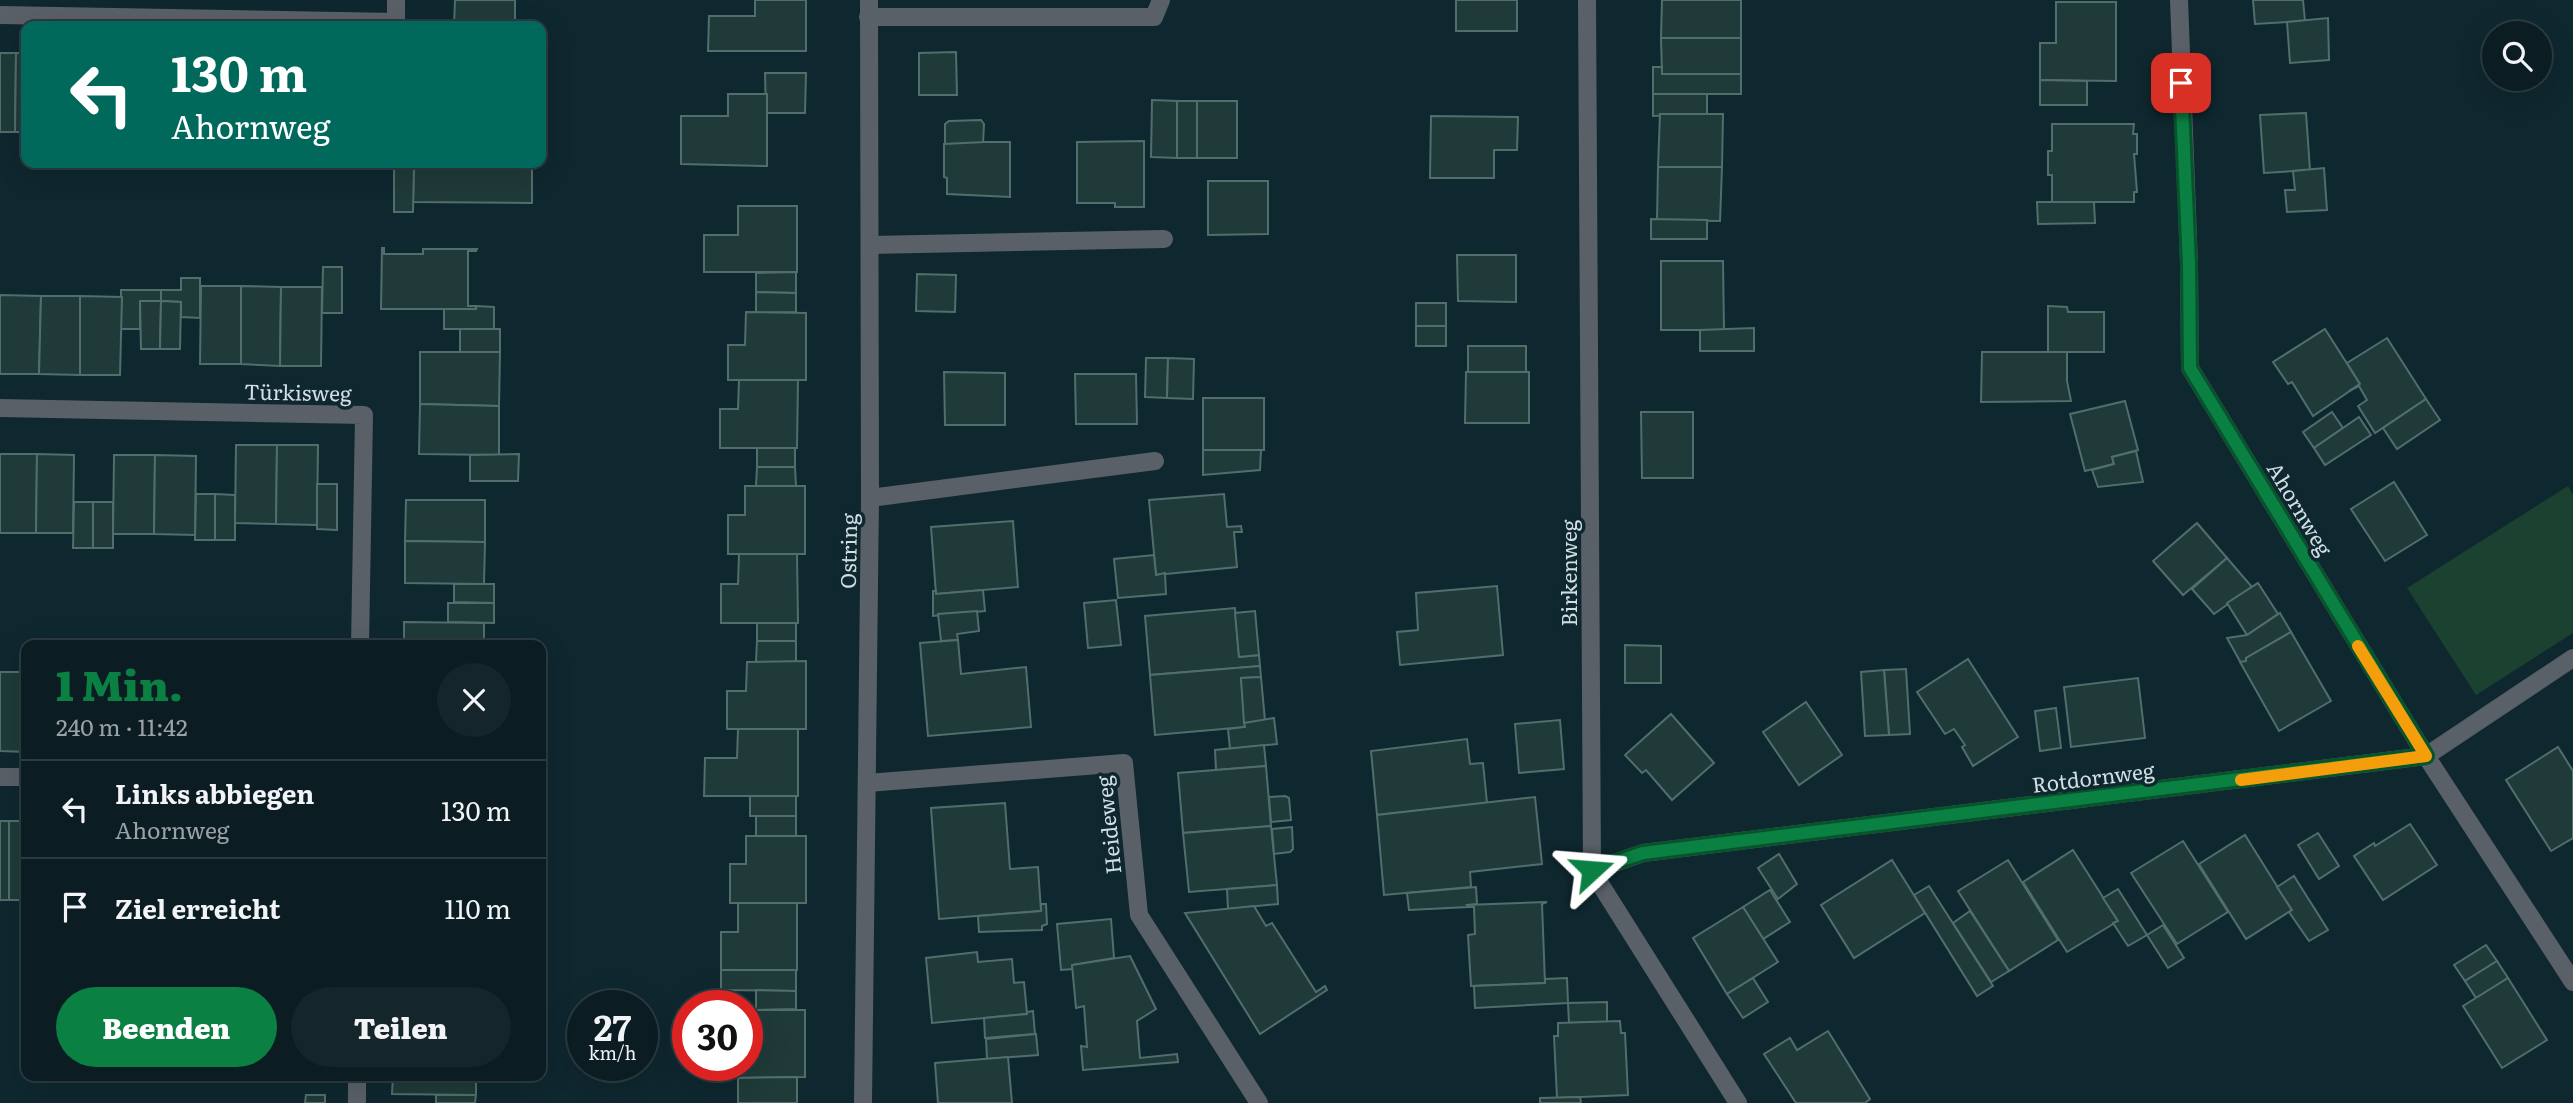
<!DOCTYPE html>
<html lang="de">
<head>
<meta charset="utf-8">
<style>
	body { margin:0; font-family:Literata,serif; background:#14262b; color:#f1f3f6; height:100vh; display:flex; flex-direction:column; font-size:26px; white-space:nowrap }
	* { box-sizing:border-box; margin:0 }
	p { font-size:23px; color:#9aa2a6 }
	.icon { flex:none; width:38px; height:38px; fill:none; stroke:currentColor; stroke-width:2; stroke-linecap:round; stroke-linejoin:round }
	.map { position:relative; flex:1; overflow:hidden }
	.details { position:absolute; left:21px; top:640px; width:525px; height:441px; display:flex; flex-direction:column; background:#0b1d23; border-radius:14px; box-shadow:0 7px 28px #0002,0 0 0 2px #2b3b41 }
	.details>* { flex:none }
	.banner { position:absolute; left:21px; top:21px; width:525px; height:147px; border-radius:14px; box-shadow:0 7px 28px #0002,0 0 0 2px #2b3b41; background:#00695c; color:#fff; overflow:hidden }
	.tools { position:absolute; left:2482px; top:21px; display:grid; gap:14px }
	.tools a { display:grid; place-items:center; width:70px; height:70px; border-radius:50%; background:#0b1d23; box-shadow:0 7px 28px #0002,0 0 0 2px #2b3b41; font-size:35px }
	.speed { position:absolute; left:567px; top:990px; display:flex; gap:14px; font-size:35px; font-weight:700; text-align:center }
	.speed>* { display:grid; place-content:center; width:91px; height:91px; border-radius:50%; background:#0b1d23; box-shadow:0 7px 28px #0002,0 0 0 2px #2b3b41; line-height:1 }
	.speed small { font-size:18px; font-weight:400 }
	.speed .limit { border:10px solid #d22; background:#fff; color:#111 }
	.pin { position:absolute; display:grid; place-items:center; width:60px; height:60px; color:#fff; margin:-30px; border-radius:14px; box-shadow:0 4px 10px #0006 }
	.me { position:absolute; width:77px; margin:-38px; rotate:71deg; stroke-linejoin:round; filter:drop-shadow(0 0 5px #0008) }
	.turn { display:flex; align-items:center; gap:24px; height:147px; padding:0 35px; font-size:32px }
	.turn .icon { width:91px; height:91px; stroke-width:2.5 }
	.turn b { display:block; font-size:49px; line-height:60px }
	.round { display:grid; place-items:center; flex:none; width:74px; height:74px; border-radius:37px; background:#14262b }
	.overview { display:flex; align-items:center; justify-content:space-between; height:119px; padding:0 35px }
	h1 { font-size:42px; font-weight:800; line-height:52px; color:#0b8043 }
	.cta { display:flex; gap:14px; margin-top:auto; padding:14px 35px }
	.cta a { flex:1; height:80px; border-radius:42px; background:#0b8043; color:#fff; font-size:28px; font-weight:800; line-height:80px; text-align:center }
	.cta a+a { background:#14262b; color:#f1f3f6 }
	ul { padding:0; list-style:none }
	li { display:flex; align-items:center; gap:21px; height:98px; padding:0 35px; border-top:2px solid #2b3b41 }
	li div { flex:1 }
	li b { display:block; font-size:26px }
	li em { font-style:normal }
	.map>svg:first-child { display:block }
</style>
</head>
<body>
<div class="map">
<svg width="2573" height="1103" viewBox="0 0 2573 1103">
	<rect width="100%" height="100%" fill="#0f272f"/>
	<polygon fill="#1b4131" points="2568,486 2573,495 2573,633 2476,695 2407,588"/>
	<g fill="#1f3a38" stroke="#516e6c" stroke-width="2">
		<polygon points="455,0 515,0 515,26 454,26"/>
		<polygon points="755,0 806,0 806,51 708,51 709,16 755,16"/>
		<rect x="1456" y="0" width="61" height="31"/>
		<polygon points="1662,0 1741,0 1741,38 1661,38"/>
		<polygon points="2253,0 2303,0 2305,21 2255,24"/>
		<polygon points="2056,2 2116,2 2116,81 2040,80 2040,43 2056,43"/>
		<polygon points="2328,18 2329,60 2290,63 2287,22"/>
		<polygon points="1661,38 1741,38 1741,74 1662,74"/>
		<polygon points="956,52 957,95 919,95 919,53"/>
		<polygon points="0,53 16,53 15,132 0,132"/>
		<polygon points="16,53 26,53 26,132 15,132"/>
		<polygon points="1653,67 1662,67 1662,74 1741,74 1741,94 1653,94"/>
		<polygon points="765,73 806,73 805,113 766,113"/>
		<polygon points="2040,80 2087,81 2087,105 2040,105"/>
		<polygon points="728,94 767,94 767,166 681,164 681,116 728,116"/>
		<polygon points="1653,94 1707,94 1707,114 1653,116"/>
		<polygon points="1152,100 1177,101 1177,158 1151,157"/>
		<rect x="1177" y="101" width="20" height="57"/>
		<rect x="1197" y="101" width="40" height="57"/>
		<polygon points="2306,113 2310,170 2264,173 2260,115"/>
		<polygon points="1660,114 1723,114 1722,167 1658,167"/>
		<polygon points="1431,116 1518,117 1517,150 1494,150 1494,178 1430,178"/>
		<polygon points="981,120 984,124 983,144 945,144 945,124 949,121"/>
		<polygon points="2052,124 2134,124 2133,134 2137,134 2137,154 2134,154 2137,192 2134,192 2134,202 2052,202 2052,175 2048,175 2048,151 2052,151"/>
		<polygon points="1144,141 1144,207 1115,207 1115,203 1077,203 1077,142"/>
		<polygon points="985,142 1010,142 1010,197 947,194 947,178 944,177 944,144"/>
		<polygon points="414,163 532,163 532,203 413,202"/>
		<polygon points="394,166 414,166 413,212 394,212"/>
		<polygon points="1658,167 1722,167 1720,221 1657,220"/>
		<polygon points="2324,168 2327,210 2287,212 2285,190 2295,190 2293,171"/>
		<polygon points="1208,181 1268,181 1268,234 1208,235"/>
		<polygon points="2037,202 2094,202 2095,223 2038,224"/>
		<polygon points="738,206 797,206 797,272 704,272 704,235 738,235"/>
		<polygon points="1651,219 1707,220 1707,239 1651,239"/>
		<polygon points="382,248 384,248 384,254 423,254 423,249 477,249 476,251 468,251 468,306 476,306 476,309 381,309"/>
		<polygon points="1457,255 1516,255 1516,302 1458,301"/>
		<polygon points="1661,261 1723,261 1724,330 1661,330"/>
		<polygon points="323,267 342,267 342,313 322,313"/>
		<polygon points="796,272 796,293 756,292 756,273"/>
		<polygon points="917,274 956,275 955,312 916,311"/>
		<polygon points="181,278 200,278 200,318 181,317 181,302 161,301 161,290 181,290"/>
		<polygon points="201,286 241,286 241,364 200,364"/>
		<polygon points="241,286 281,287 280,366 241,364"/>
		<polygon points="281,287 322,287 321,366 280,366"/>
		<polygon points="121,290 161,290 161,301 140,301 140,329 121,329"/>
		<polygon points="756,292 796,293 796,312 756,313"/>
		<polygon points="0,295 41,296 39,374 0,374"/>
		<polygon points="41,296 80,296 80,375 39,374"/>
		<polygon points="80,296 122,297 120,375 80,375"/>
		<polygon points="140,301 161,301 160,349 141,349"/>
		<polygon points="161,301 181,302 180,349 160,349"/>
		<rect x="1416" y="303" width="30" height="23"/>
		<polygon points="476,306 494,307 494,329 444,329 444,309 476,309"/>
		<polygon points="2048,306 2067,307 2068,312 2104,312 2104,352 2048,352"/>
		<polygon points="746,312 806,313 806,380 728,380 728,345 745,345"/>
		<rect x="1416" y="326" width="30" height="20"/>
		<polygon points="1754,328 1754,351 1700,351 1700,330"/>
		<rect x="460" y="329" width="40" height="23"/>
		<polygon points="2325,329 2360,384 2313,416 2292,382 2288,384 2273,362"/>
		<polygon points="2387,338 2426,399 2375,433 2358,406 2367,400 2359,386 2349,391 2360,384 2347,363"/>
		<rect x="1468" y="346" width="58" height="26"/>
		<polygon points="420,352 500,352 499,406 420,404"/>
		<polygon points="1982,352 2067,352 2067,381 2071,401 1981,402"/>
		<polygon points="1146,358 1168,358 1167,398 1145,397"/>
		<polygon points="1168,358 1194,359 1193,399 1167,398"/>
		<polygon points="944,372 1005,373 1005,425 945,425"/>
		<polygon points="1466,372 1529,372 1529,423 1465,423"/>
		<polygon points="1075,374 1136,374 1137,424 1076,424"/>
		<polygon points="739,380 798,380 797,448 720,448 720,409 738,409"/>
		<rect x="1203" y="398" width="61" height="52"/>
		<polygon points="2426,399 2440,420 2397,449 2383,428"/>
		<polygon points="2125,401 2138,450 2112,457 2114,464 2085,471 2070,414"/>
		<polygon points="420,404 499,406 499,455 419,454"/>
		<polygon points="1641,412 1693,412 1693,478 1642,478"/>
		<polygon points="2332,412 2343,428 2314,448 2303,432"/>
		<polygon points="2359,417 2371,435 2325,465 2314,448"/>
		<polygon points="236,445 277,445 276,524 235,523"/>
		<polygon points="277,445 318,445 317,525 276,524"/>
		<rect x="757" y="448" width="38" height="19"/>
		<polygon points="1203,450 1261,450 1260,470 1203,475"/>
		<polygon points="2136,451 2143,482 2098,487 2092,470 2114,464 2112,457"/>
		<polygon points="0,454 37,454 36,533 0,533"/>
		<polygon points="37,454 74,455 73,533 36,533"/>
		<polygon points="519,454 518,481 470,481 470,455"/>
		<polygon points="114,455 155,455 154,534 113,534"/>
		<polygon points="155,455 196,456 195,535 154,534"/>
		<polygon points="757,467 795,467 796,486 756,486"/>
		<polygon points="2394,482 2427,535 2385,561 2351,509"/>
		<polygon points="317,484 337,484 337,530 317,529"/>
		<polygon points="745,486 805,486 805,554 728,554 728,515 745,515"/>
		<polygon points="196,494 215,494 215,540 195,540"/>
		<polygon points="215,494 235,495 235,540 215,540"/>
		<polygon points="1224,494 1227,527 1241,526 1242,532 1234,532 1237,567 1156,575 1149,500"/>
		<polygon points="406,500 485,500 485,542 405,541"/>
		<polygon points="74,502 93,502 93,548 73,548"/>
		<rect x="93" y="502" width="20" height="46"/>
		<polygon points="1013,521 1018,587 936,594 931,527"/>
		<polygon points="2197,523 2227,558 2183,595 2153,561"/>
		<polygon points="405,541 485,542 484,584 405,583"/>
		<polygon points="739,554 797,554 798,623 721,623 721,584 738,584"/>
		<polygon points="1154,555 1156,575 1165,573 1166,594 1118,598 1114,559"/>
		<polygon points="2227,558 2252,587 2214,614 2192,589"/>
		<polygon points="2258,583 2278,614 2247,635 2227,603"/>
		<polygon points="454,584 494,584 494,603 454,602"/>
		<polygon points="1497,586 1503,655 1400,665 1397,632 1418,630 1416,593"/>
		<polygon points="983,590 985,611 933,616 933,591 936,591 936,594"/>
		<polygon points="1116,600 1121,645 1088,648 1084,603"/>
		<polygon points="448,603 494,603 494,623 448,622"/>
		<polygon points="1235,608 1239,657 1259,655 1260,666 1150,675 1145,616"/>
		<polygon points="977,611 979,631 957,634 958,640 941,641 938,614"/>
		<polygon points="1255,611 1259,655 1239,657 1235,613"/>
		<polygon points="2280,613 2291,632 2246,658 2246,661 2241,663 2227,638 2247,635"/>
		<polygon points="404,622 484,623 484,646 404,646"/>
		<rect x="757" y="623" width="39" height="18"/>
		<polygon points="2291,632 2331,701 2279,731 2240,662 2246,661 2246,658"/>
		<polygon points="958,640 961,674 1026,667 1031,727 928,736 920,643"/>
		<polygon points="757,641 796,641 796,662 756,662"/>
		<polygon points="1625,645 1661,646 1661,683 1625,683"/>
		<polygon points="1968,659 2018,737 1973,766 1962,747 1965,745 1954,729 1945,734 1917,692"/>
		<polygon points="806,661 806,729 727,729 727,691 746,691 747,662"/>
		<polygon points="1260,666 1261,677 1241,678 1245,727 1155,735 1150,675"/>
		<polygon points="1906,669 1910,734 1889,735 1884,670"/>
		<polygon points="1884,670 1889,735 1865,736 1861,672"/>
		<polygon points="0,672 26,672 26,752 0,751"/>
		<polygon points="1261,677 1265,721 1244,723 1241,678"/>
		<polygon points="2138,678 2145,738 2071,747 2064,687"/>
		<polygon points="1806,702 1842,755 1799,785 1763,732"/>
		<polygon points="2056,708 2061,748 2040,751 2035,711"/>
		<polygon points="1671,714 1714,763 1672,800 1646,770 1642,773 1625,755"/>
		<polygon points="1274,718 1277,744 1230,749 1228,729 1245,727 1244,723"/>
		<polygon points="1560,720 1564,769 1519,773 1515,724"/>
		<polygon points="738,729 798,729 798,796 704,796 705,758 737,758"/>
		<polygon points="1467,739 1470,764 1483,763 1487,803 1377,815 1371,751"/>
		<polygon points="1264,745 1266,766 1216,770 1215,750"/>
		<polygon points="2558,747 2573,771 2573,838 2551,851 2506,780"/>
		<polygon points="1266,766 1271,826 1183,833 1178,773"/>
		<rect x="750" y="796" width="46" height="20"/>
		<polygon points="1285,796 1289,798 1291,820 1271,822 1269,797"/>
		<polygon points="1535,797 1542,864 1470,872 1471,887 1384,895 1377,815"/>
		<polygon points="1005,803 1010,869 1038,867 1041,911 939,919 931,808"/>
		<rect x="756" y="816" width="40" height="20"/>
		<rect x="0" y="821" width="9" height="79"/>
		<rect x="9" y="821" width="17" height="79"/>
		<polygon points="2410,824 2437,865 2383,900 2354,856 2374,843 2375,846"/>
		<polygon points="1271,826 1277,885 1189,892 1183,833"/>
		<polygon points="1292,827 1293,849 1290,852 1274,854 1272,829"/>
		<polygon points="2318,833 2339,866 2319,879 2298,845"/>
		<polygon points="2245,835 2292,910 2246,939 2199,864"/>
		<polygon points="746,836 806,836 806,903 730,903 730,864 746,864"/>
		<polygon points="2183,841 2228,912 2177,944 2131,873"/>
		<polygon points="2073,850 2118,921 2067,952 2023,882"/>
		<polygon points="1779,854 1797,884 1778,899 1758,868"/>
		<polygon points="1892,860 1925,913 1854,958 1821,905"/>
		<polygon points="2008,860 2058,940 2009,971 1958,891"/>
		<polygon points="2294,876 2328,930 2309,941 2289,912 2292,910 2277,887"/>
		<polygon points="1277,885 1278,904 1228,909 1227,889"/>
		<polygon points="1929,886 1993,986 1977,996 1914,895"/>
		<polygon points="1476,887 1477,904 1467,905 1468,907 1409,910 1407,893"/>
		<polygon points="2118,889 2147,935 2128,946 2113,923 2118,921 2103,898"/>
		<polygon points="1770,890 1790,922 1763,939 1743,907"/>
		<polygon points="1547,902 1542,904 1545,983 1471,986 1468,935 1475,934 1474,907 1468,907 1467,905"/>
		<polygon points="738,903 797,903 797,970 721,970 721,932 738,932"/>
		<polygon points="1041,904 1046,904 1047,924 1042,926 1042,930 979,932 978,916 1041,911"/>
		<polygon points="1254,906 1266,926 1272,923 1316,992 1325,986 1327,990 1260,1034 1185,913"/>
		<polygon points="1743,907 1778,962 1727,994 1693,938"/>
		<polygon points="1970,911 2009,971 1991,982 1953,923"/>
		<polygon points="1111,919 1114,958 1072,965 1073,969 1061,970 1057,924"/>
		<polygon points="2163,925 2184,958 2168,968 2147,935"/>
		<polygon points="2486,945 2497,961 2465,981 2454,965"/>
		<polygon points="977,952 978,962 1012,959 1014,983 1024,982 1027,1014 932,1023 926,958"/>
		<polygon points="1130,956 1156,1009 1137,1021 1140,1058 1177,1054 1178,1062 1083,1070 1081,1046 1087,1047 1084,1006 1076,1008 1072,965"/>
		<polygon points="2497,961 2508,978 2476,998 2465,981"/>
		<polygon points="721,970 796,970 796,991 721,990"/>
		<polygon points="1567,978 1568,1003 1475,1008 1474,986 1545,983 1545,979"/>
		<polygon points="1753,978 1768,1002 1743,1018 1727,994"/>
		<polygon points="2508,978 2547,1040 2502,1068 2463,1006"/>
		<polygon points="756,990 796,991 796,1009 756,1010"/>
		<polygon points="1607,1002 1607,1022 1569,1023 1568,1003"/>
		<polygon points="747,1010 805,1010 805,1077 728,1078 728,1066 747,1066"/>
		<polygon points="1033,1011 1035,1034 985,1038 984,1018 1027,1014 1027,1012"/>
		<polygon points="1620,1021 1621,1033 1625,1033 1628,1095 1557,1098 1554,1036 1558,1036 1558,1023"/>
		<polygon points="1828,1031 1870,1099 1865,1103 1796,1103 1764,1054 1790,1038 1797,1050"/>
		<polygon points="1036,1034 1038,1055 987,1059 986,1039"/>
		<polygon points="1008,1057 1012,1103 938,1103 935,1063"/>
		<polygon points="393,1076 476,1076 476,1095 392,1094"/>
		<polygon points="797,1077 797,1103 738,1103 738,1078"/>
		<polygon points="306,1095 325,1095 325,1103 305,1103"/>
		<polygon points="436,1095 476,1095 475,1103 436,1103"/>
		<polygon points="1580,1097 1581,1103 1540,1103 1540,1098"/>
	</g>
	<g fill="none" stroke-linecap="round" stroke-linejoin="round">
		<g stroke="#596067" stroke-width="18">
			<polyline points="868,17 1154,17 1161,0"/>
			<polyline points="870,245 1164,239"/>
			<polyline points="870,498 1155,461"/>
		</g>
		<g stroke="#596067" stroke-width="18">
			<polyline points="1587,0 1592,871 1738,1103"/>
			<polyline points="2179,0 2189,264 2190,368 2426,756 2573,982"/>
			<polyline points="0,15 396,22 396,0"/>
			<polyline points="0,408 364,415 360,646"/>
			<polyline points="0,777 26,777"/>
			<polyline points="867,783 1124,763 1139,915 1259,1103"/>
			<polyline points="1592,871 1643,853 2426,756 2573,658"/>
			<polyline points="357,1103 357,1076"/>
			<polyline points="863,1103 870,498 869,0"/>
		</g>
	</g>
	<g fill="none" stroke-linecap="round" stroke-linejoin="round">
		<defs>
			<polyline id="route" points="1592,870 1643,853 2426,756 2190,368 2189,264 2181,83"/>
		</defs>
		<use href="#route" stroke="#07532c" stroke-width="18"/>
		<use href="#route" stroke="#0b8043" stroke-width="12"/>
		<polyline stroke="#f59e0b" stroke-width="12" points="2241,780 2426,756 2358,646"/>
	</g>
	<g text-anchor="middle" dominant-baseline="central" stroke-width="7" stroke-linejoin="round" paint-order="stroke">
		<g font-size="21" fill="#d1dfe4" stroke="#0f272f">
			<text transform="translate(298 391) rotate(1)">Türkisweg</text>
			<text transform="translate(2301 508) rotate(59)">Ahornweg</text>
			<text transform="translate(847 551) rotate(-89)">Ostring</text>
			<text transform="translate(1567 573) rotate(-90)">Birkenweg</text>
			<text transform="translate(2093 776) rotate(-7)">Rotdornweg</text>
			<text transform="translate(1107 825) rotate(-96)">Heideweg</text>
		</g>
	</g>
</svg>
<div class="tools">
<a><svg class="icon" aria-label="search" viewBox="0 0 24 24"><circle cx="10" cy="10" r="6"/><path d="M15 15l6 6"/></svg></a>
</div>
<div class="speed"><div>27<small>km/h</small></div><div class="limit">30</div></div>
<div class="pin" style="left:2181px;top:83px;background:#d93025"><svg class="icon" aria-label="arrive" viewBox="0 0 24 24"><path d="M6 21V4h12l-3 4 3 4H6"/></svg></div>
<svg class="me" style="left:1592px;top:870px" viewBox="-20 -20 40 40"><path d="M0-17L14 15 0 8-14 15z" fill="#0b8043" stroke="#fff" stroke-width="4"/></svg>
<div class="banner">
<div class="turn"><svg class="icon" aria-label="left" viewBox="0 0 24 24"><path d="M17 20v-9H6M10 6l-5 5 5 5"/></svg><div><b>130 m</b>Ahornweg</div></div>
</div>
<section class="details">
<div class="overview"><div><h1>1 Min.</h1><p>240 m · 11:42</p></div><a class="round"><svg class="icon" aria-label="close" viewBox="0 0 24 24"><path d="M6 6l12 12M18 6L6 18"/></svg></a></div>
<ul>
<li><svg class="icon" aria-label="left" viewBox="0 0 24 24"><path d="M17 20v-9H6M10 6l-5 5 5 5"/></svg><div><b>Links abbiegen</b><p>Ahornweg</p></div><em>130 m</em></li>
<li><svg class="icon" aria-label="arrive" viewBox="0 0 24 24"><path d="M6 21V4h12l-3 4 3 4H6"/></svg><div><b>Ziel erreicht</b></div><em>110 m</em></li>
</ul>
<div class="cta"><a>Beenden</a><a>Teilen</a></div>
</section>
</div>
</body>
</html>
